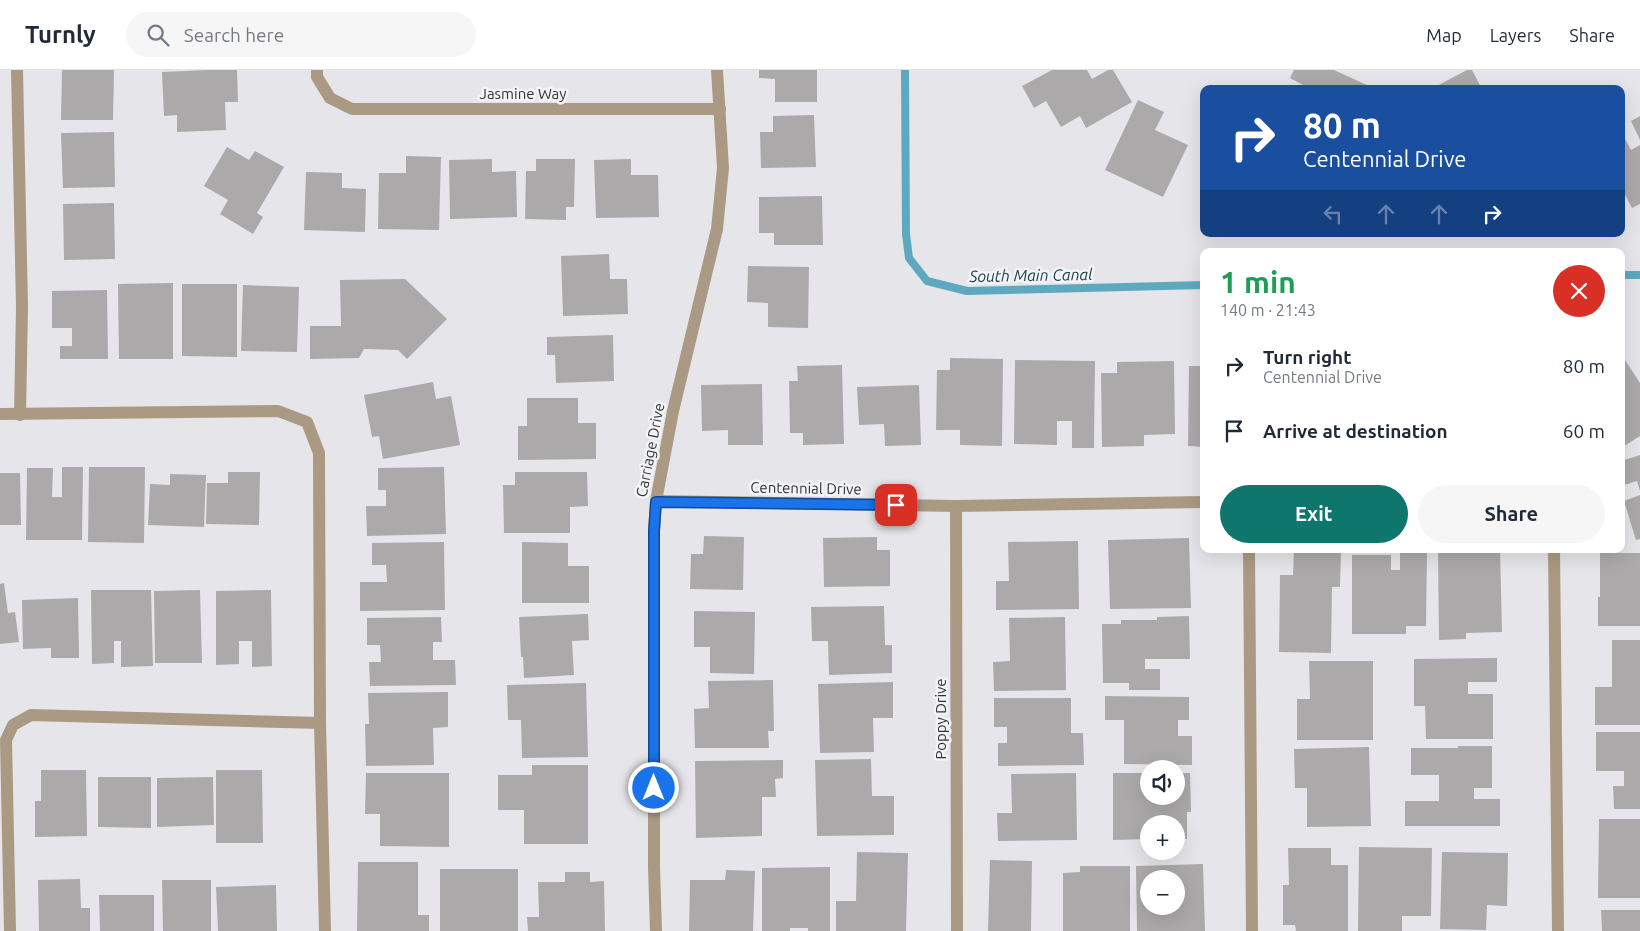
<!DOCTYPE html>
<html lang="en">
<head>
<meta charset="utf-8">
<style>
	body { margin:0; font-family:Ubuntu,sans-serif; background:#f6f6f7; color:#1f2937; height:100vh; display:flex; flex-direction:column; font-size:19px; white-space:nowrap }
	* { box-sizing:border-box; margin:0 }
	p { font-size:16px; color:#747a83 }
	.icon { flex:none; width:28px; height:28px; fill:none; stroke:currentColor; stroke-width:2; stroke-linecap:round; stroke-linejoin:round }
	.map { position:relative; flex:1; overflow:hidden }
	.details { position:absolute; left:1200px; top:178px; width:425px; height:305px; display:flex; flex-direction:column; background:#fff; border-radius:10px; box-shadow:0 5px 20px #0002 }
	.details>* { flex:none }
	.hud { position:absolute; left:1200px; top:15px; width:425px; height:152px; border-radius:10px; box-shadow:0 5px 20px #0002; background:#1a4fa0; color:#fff; overflow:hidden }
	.fabs { position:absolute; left:1140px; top:690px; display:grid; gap:10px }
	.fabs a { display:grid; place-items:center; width:45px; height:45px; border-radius:50%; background:#fff; box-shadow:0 5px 20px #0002; font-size:25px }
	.pin { position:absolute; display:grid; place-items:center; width:42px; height:42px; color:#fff; margin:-21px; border-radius:10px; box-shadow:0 2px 8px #0006 }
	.me { position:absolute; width:55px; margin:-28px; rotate:0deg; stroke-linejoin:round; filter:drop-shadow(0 0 4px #0008) }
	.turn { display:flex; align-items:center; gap:18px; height:105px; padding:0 20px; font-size:22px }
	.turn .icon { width:65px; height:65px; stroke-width:2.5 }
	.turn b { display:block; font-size:35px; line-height:42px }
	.lanes { display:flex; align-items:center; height:48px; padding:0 20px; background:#0003; justify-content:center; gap:25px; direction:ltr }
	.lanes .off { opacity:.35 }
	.round { display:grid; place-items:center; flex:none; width:52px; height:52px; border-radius:26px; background:#f6f6f7 }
	.summary { display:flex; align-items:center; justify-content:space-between; height:85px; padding:0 20px }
	h1 { font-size:30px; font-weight:600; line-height:38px; color:#1e9e55 }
	.cta { display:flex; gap:10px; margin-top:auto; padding:10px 20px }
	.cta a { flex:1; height:58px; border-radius:30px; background:#0f766e; color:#fff; font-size:20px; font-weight:600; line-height:58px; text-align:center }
	.cta a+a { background:#f6f6f7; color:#1f2937 }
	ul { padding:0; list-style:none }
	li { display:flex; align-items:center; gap:15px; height:65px; padding:0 20px }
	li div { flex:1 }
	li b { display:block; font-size:19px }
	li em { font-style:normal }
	header { display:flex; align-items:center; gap:30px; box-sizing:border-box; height:70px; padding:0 25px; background:#fff; border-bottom:1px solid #e0e1e3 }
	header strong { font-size:24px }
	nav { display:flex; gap:28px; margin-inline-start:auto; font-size:18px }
	.search { width:350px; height:45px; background:#f6f6f7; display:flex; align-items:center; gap:12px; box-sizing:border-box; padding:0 18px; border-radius:28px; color:#747a83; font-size:19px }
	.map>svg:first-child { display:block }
</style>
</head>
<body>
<header>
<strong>Turnly</strong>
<div class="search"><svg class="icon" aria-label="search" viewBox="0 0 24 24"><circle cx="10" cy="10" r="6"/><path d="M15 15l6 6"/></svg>Search here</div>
<nav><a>Map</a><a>Layers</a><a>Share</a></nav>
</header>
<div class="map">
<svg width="1640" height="861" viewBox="0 0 1640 861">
	<rect width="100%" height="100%" fill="#e6e6ea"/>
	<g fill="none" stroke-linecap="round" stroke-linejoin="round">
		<g stroke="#5ea9c0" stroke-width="8">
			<polyline points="905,0 906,164 909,188 927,211 967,221 1204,215"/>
			<polyline points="1621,205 1640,205"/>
		</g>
	</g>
	<g fill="#aca9aa" fill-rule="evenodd">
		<polygon points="62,0 114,0 113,50 61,50"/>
		<polygon points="208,0 237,0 238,32 225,32 226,60 177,62 177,45 164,46 162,2"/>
		<polygon points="759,0 817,0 817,32 775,32 775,9 759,8"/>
		<polygon points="1052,0 1087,0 1092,9 1108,0 1113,0 1132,32 1086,58 1080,46 1061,57 1046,31 1034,38 1022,16"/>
		<polygon points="1294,0 1334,0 1369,16 1368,19 1310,19 1290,8"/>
		<polygon points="1467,0 1472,0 1482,19 1431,19"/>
		<polygon points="1138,30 1164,42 1155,60 1188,75 1163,127 1105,100"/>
		<polygon points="814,45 816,97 761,98 760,62 773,62 773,46"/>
		<polygon points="1640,46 1640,70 1631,51"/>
		<polygon points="114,62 115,117 63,118 61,63"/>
		<polygon points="1623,65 1631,80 1640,75 1640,134 1632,138 1621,117 1621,66"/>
		<polygon points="227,77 249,90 255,81 284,97 257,143 263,147 253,164 220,144 228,130 204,116"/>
		<polygon points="406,86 441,87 439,160 378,159 379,103 406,103"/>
		<polygon points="492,89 492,102 516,101 517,147 450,149 449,90"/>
		<polygon points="536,89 575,89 574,137 566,137 566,150 525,149 526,101 536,101"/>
		<polygon points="631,89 631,105 658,105 659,147 596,148 594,90"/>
		<polygon points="306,102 342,103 342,118 366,119 365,162 304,160"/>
		<polygon points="822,126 823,175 774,175 774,163 759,163 759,127"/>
		<polygon points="114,133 115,189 64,190 63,134"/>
		<polygon points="609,184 610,209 627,209 628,244 563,246 561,186"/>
		<polygon points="748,196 809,197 808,258 768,257 768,233 747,232"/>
		<polygon points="405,209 447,249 407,289 398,280 364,279 359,288 310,289 310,256 341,256 340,210"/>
		<polygon points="173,213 173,289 119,289 118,214"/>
		<polygon points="182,214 237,214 237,287 182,286"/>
		<polygon points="243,215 299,217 297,282 241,281"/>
		<polygon points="107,220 108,289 60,289 60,276 72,276 72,258 52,258 52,221"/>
		<polygon points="613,265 614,311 556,313 555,285 547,285 547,267"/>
		<polygon points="1621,284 1640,313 1640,366 1621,378"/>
		<polygon points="950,288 1003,289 1002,376 960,375 960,360 936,360 937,300 950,300"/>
		<polygon points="1015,290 1095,291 1094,378 1072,378 1072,351 1057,351 1057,375 1014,374"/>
		<polygon points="1174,291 1175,364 1144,365 1144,376 1102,377 1101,303 1117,303 1117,292"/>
		<polygon points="842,295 844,374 803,375 803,363 790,363 789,311 798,311 797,296"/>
		<polygon points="1189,296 1204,296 1204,377 1188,376"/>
		<polygon points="433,312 436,329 451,326 460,375 383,389 379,366 372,367 364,325"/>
		<polygon points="762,314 763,375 728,375 728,360 702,361 701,315"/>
		<polygon points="919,315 921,375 885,376 884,354 859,355 857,317"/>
		<polygon points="527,328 578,328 578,353 596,353 596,389 518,390 518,356 527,356"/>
		<polygon points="1640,385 1640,421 1637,411 1621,416 1621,391"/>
		<polygon points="62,397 83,397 82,470 26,470 27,398 53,398 52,427 62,427"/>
		<polygon points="89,397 145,397 144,473 88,472"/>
		<polygon points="444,397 446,464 367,466 366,436 386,436 386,420 378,420 378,398"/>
		<polygon points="228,402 260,402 259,455 206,454 207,413 228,413"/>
		<polygon points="515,402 587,402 588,436 570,437 570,463 504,463 503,415 515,415"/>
		<polygon points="0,403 20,403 21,455 0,455"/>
		<polygon points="170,404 206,405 204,457 148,455 150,414 170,415"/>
		<polygon points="1640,425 1640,469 1636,470 1624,431"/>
		<polygon points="704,466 744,467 743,520 690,519 691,484 703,484"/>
		<polygon points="877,467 877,480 890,480 890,516 824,517 823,468"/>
		<polygon points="1189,468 1191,538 1110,539 1108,470"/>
		<polygon points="1078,471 1079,539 996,540 996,511 1009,511 1008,472"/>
		<polygon points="444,472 445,540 360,541 360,512 387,512 386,495 372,495 372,473"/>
		<polygon points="522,472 568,473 568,496 589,496 589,533 522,533"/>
		<polygon points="1438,479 1500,479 1502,562 1466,563 1466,569 1439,570"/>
		<polygon points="1294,480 1341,481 1340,517 1332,517 1331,583 1279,582 1280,505 1293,505"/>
		<polygon points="1400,480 1427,480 1426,556 1406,556 1406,564 1352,564 1352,485 1391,485 1391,500 1400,500"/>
		<polygon points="1600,483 1640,483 1640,556 1598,556 1598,527 1600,527"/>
		<polygon points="4,513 8,543 15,542 19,572 0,574 0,514"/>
		<polygon points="91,520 151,520 153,596 121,597 121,571 114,571 114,593 92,594"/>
		<polygon points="200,520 202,593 155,593 154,521"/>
		<polygon points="271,520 272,596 252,597 252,571 239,571 239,594 216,595 216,521"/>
		<polygon points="78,528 79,588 51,588 51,578 23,579 22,530"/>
		<polygon points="884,536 885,575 892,575 892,603 829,605 828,571 812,571 811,537"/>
		<polygon points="694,541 755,542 754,604 710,603 710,577 694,577"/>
		<polygon points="588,544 589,570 572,571 574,605 524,608 523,587 521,587 519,547"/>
		<polygon points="1189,546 1190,589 1145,589 1145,599 1160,599 1160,620 1129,620 1129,613 1103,613 1102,554 1121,554 1121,550 1157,550 1157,547"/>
		<polygon points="441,547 442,572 433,572 433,590 455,590 456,615 370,616 369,592 381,592 380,575 367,575 367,548"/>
		<polygon points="1065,547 1066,620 994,621 993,592 1010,591 1009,548"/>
		<polygon points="1612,570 1640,570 1640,655 1595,655 1595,617 1612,617"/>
		<polygon points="1497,588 1497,612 1468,612 1468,624 1493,624 1493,669 1426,669 1425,636 1414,636 1414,589"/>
		<polygon points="1309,591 1373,591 1373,670 1297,670 1297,629 1310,629"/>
		<polygon points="773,610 774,661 768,661 769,678 695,678 694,639 709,638 708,611"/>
		<polygon points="893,612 893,648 873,648 874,682 820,683 818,614"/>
		<polygon points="586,613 588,687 522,688 521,650 508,650 507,615"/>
		<polygon points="448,622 448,657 433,658 434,695 366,696 365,654 369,654 368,623"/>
		<polygon points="1105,626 1189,627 1189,650 1178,650 1178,666 1192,666 1192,695 1124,694 1124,650 1105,650"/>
		<polygon points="994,628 1071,628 1071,663 1083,663 1084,695 998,696 998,673 1007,673 1007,657 994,657"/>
		<polygon points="1596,662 1640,662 1640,739 1614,739 1613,716 1624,716 1624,701 1596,701"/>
		<polygon points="1458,676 1492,676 1492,718 1474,718 1474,729 1500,729 1500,756 1405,756 1405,731 1439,731 1439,705 1411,705 1411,678 1458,678"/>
		<polygon points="1369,677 1371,756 1307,757 1307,718 1295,718 1294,679"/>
		<polygon points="871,689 872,726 894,726 894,765 817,766 815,690"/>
		<polygon points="783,690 783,708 775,709 776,727 762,727 762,766 696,768 695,691"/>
		<polygon points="532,695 588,695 588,774 524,774 524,740 498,740 498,705 532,705"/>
		<polygon points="41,700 86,700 87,766 35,767 35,731 41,731"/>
		<polygon points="216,700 262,700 263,773 216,773"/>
		<polygon points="366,703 449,703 449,777 380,776 380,744 365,744"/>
		<polygon points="1076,703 1077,770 998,771 997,743 1012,743 1011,704"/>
		<polygon points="1113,703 1149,703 1149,726 1176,726 1176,703 1190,703 1191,742 1187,742 1187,769 1176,769 1176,754 1149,754 1149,769 1113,770"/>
		<polygon points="98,707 151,707 151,758 98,757"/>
		<polygon points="213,707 214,755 157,757 157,708"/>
		<polygon points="1599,749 1640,749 1640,828 1598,828"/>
		<polygon points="1359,777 1432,778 1431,846 1402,846 1402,861 1358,861"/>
		<polygon points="1288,778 1331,778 1331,795 1348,795 1348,861 1296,861 1295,855 1283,855 1283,815 1289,815"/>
		<polygon points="857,782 908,783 906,861 836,861 836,831 856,831"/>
		<polygon points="1442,782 1508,783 1507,836 1487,835 1486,860 1440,859"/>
		<polygon points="990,790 1032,791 1031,861 988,861"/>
		<polygon points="358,792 418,792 418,845 429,845 429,861 357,861"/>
		<path d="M 1203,794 L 1205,861 L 1137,861 L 1136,796 ZM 1149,809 L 1176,809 L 1176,836 L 1149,836 Z"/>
		<polygon points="1080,796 1130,796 1130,861 1063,861 1063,803 1080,802"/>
		<polygon points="830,797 830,861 808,861 808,858 790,858 790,861 762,861 762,798"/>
		<rect x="440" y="799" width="78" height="62"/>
		<polygon points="726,800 755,801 753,861 689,861 690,810 725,810"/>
		<polygon points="565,802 590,802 590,812 604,811 605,861 528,861 527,847 539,847 538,812 565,812"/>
		<polygon points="80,809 81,838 90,838 90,861 39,861 38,810"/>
		<polygon points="162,810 211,810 211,861 163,861"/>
		<polygon points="276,815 277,861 218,861 216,817"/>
		<polygon points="99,825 154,825 154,861 100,861"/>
		<polygon points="1601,840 1640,840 1640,861 1602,861"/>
	</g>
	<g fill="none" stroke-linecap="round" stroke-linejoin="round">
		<g stroke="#aa9a83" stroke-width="12">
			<polyline points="17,0 22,237 20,345"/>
			<polyline points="317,0 317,7 330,28 352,39 720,39"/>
			<polyline points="0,344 278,341 307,352 319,383 320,653 325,861"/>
			<polyline points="656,431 956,436 1204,432"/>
			<polyline points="956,436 957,861"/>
			<polyline points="1249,479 1252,861"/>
			<polyline points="1554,479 1558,861"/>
			<polyline points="10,861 6,670 13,655 31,645 320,653"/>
			<polyline points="656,861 654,797 654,461 656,431 673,341 717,159 723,98 717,0"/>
		</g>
	</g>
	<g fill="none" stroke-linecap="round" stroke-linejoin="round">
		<defs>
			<polyline id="route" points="654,718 654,461 656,432 896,435"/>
		</defs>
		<use href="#route" stroke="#114b97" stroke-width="12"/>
		<use href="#route" stroke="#1a73e8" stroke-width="9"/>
	</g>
	<g text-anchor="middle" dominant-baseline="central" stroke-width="5" stroke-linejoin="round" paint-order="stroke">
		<g font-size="15" fill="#323233" stroke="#f3f4f7">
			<text x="523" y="23">Jasmine Way</text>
			<text transform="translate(650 380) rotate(-79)">Carriage Drive</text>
			<text transform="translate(806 418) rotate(1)">Centennial Drive</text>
			<text transform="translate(940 649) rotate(-90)">Poppy Drive</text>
		</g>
		<g font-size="16" font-style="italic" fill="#1d414c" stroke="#f3f4f7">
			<text transform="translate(1031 205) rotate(-1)">South Main Canal</text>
		</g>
	</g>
</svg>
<div class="fabs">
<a><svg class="icon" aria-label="sound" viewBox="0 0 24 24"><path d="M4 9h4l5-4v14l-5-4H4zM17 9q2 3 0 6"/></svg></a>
<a>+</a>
<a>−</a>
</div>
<div class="pin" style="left:896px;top:435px;background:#d93025"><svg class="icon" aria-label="arrive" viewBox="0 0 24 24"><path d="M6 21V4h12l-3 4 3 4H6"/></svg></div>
<svg class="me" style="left:654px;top:718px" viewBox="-20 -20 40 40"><circle r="17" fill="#1a73e8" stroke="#fff" stroke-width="3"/><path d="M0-11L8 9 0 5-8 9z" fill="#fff"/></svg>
<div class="hud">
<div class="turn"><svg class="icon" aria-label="right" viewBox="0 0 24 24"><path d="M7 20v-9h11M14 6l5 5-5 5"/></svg><div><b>80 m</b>Centennial Drive</div></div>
<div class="lanes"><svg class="icon off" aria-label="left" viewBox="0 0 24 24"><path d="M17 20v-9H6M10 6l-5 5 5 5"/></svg><svg class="icon off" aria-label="ahead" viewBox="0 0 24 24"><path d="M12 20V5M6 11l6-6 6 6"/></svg><svg class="icon off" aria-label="ahead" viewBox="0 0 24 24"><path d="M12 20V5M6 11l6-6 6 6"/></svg><svg class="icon" aria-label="right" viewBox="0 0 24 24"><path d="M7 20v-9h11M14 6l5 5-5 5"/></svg></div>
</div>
<section class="details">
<div class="summary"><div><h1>1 min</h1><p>140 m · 21:43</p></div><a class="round" style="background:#d93025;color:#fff"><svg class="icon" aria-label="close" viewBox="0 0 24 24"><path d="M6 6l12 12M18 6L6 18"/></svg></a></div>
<ul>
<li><svg class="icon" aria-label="right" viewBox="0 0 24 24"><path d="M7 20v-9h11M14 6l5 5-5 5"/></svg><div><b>Turn right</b><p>Centennial Drive</p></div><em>80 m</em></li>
<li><svg class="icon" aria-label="arrive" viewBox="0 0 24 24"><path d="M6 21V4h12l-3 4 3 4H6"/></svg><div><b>Arrive at destination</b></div><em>60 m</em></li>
</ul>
<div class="cta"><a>Exit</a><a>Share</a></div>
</section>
</div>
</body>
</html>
